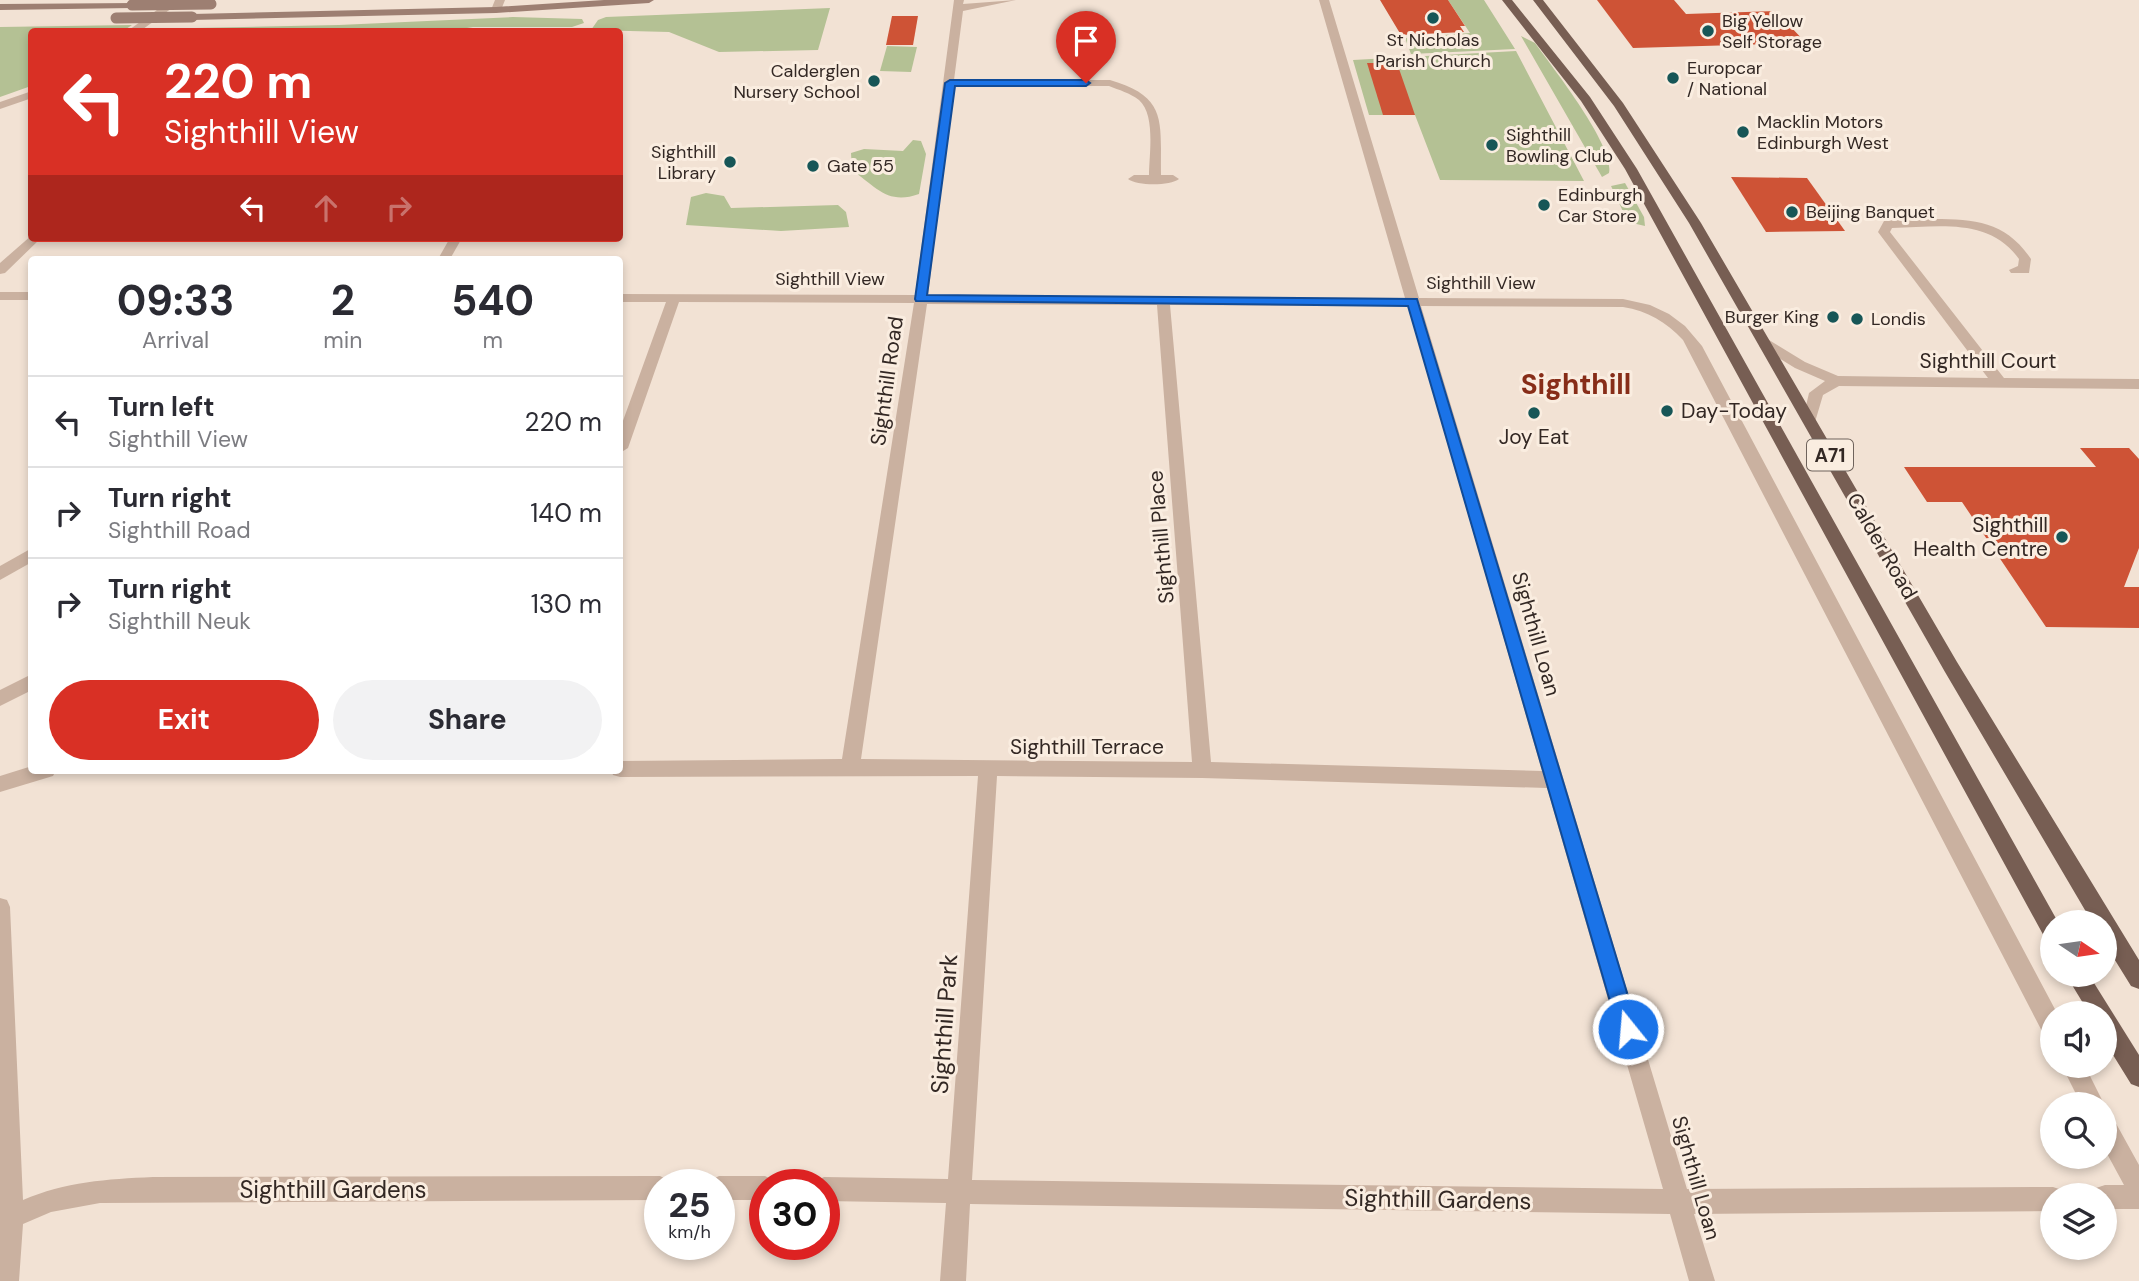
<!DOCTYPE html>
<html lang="en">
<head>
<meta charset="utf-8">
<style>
	body { margin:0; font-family:"DM Sans",sans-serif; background:#f2f2f3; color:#2b2b33; height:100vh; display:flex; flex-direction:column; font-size:26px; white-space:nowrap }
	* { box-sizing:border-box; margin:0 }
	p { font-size:23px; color:#7c7c81 }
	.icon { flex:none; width:38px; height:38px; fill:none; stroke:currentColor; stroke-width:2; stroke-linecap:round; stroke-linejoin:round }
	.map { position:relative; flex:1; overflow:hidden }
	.sheet { position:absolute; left:28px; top:256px; width:595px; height:518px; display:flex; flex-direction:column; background:#fff; border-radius:7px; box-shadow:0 4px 10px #0003 }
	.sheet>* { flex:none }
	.guide { position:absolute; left:28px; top:28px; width:595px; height:214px; border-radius:7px; box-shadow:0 4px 10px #0003; background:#d93025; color:#fff; overflow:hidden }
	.needle { width:46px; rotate:103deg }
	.controls { position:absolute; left:2040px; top:910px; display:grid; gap:14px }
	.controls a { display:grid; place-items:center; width:77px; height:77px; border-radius:50%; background:#fff; box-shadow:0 4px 10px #0003; font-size:35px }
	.speed { position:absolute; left:644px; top:1169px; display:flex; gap:14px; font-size:35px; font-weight:700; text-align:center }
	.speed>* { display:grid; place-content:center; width:91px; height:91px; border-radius:50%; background:#fff; box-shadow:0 4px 10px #0003; line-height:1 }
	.speed small { font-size:18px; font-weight:400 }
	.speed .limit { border:10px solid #d22; background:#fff; color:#111 }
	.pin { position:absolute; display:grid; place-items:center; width:60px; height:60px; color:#fff; margin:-72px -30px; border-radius:50% 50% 50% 0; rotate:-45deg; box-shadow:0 0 7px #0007 }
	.pin .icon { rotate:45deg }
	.me { position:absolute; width:77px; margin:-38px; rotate:343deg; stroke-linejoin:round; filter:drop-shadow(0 0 5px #0008) }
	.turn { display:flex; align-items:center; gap:24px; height:147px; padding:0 21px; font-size:32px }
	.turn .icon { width:91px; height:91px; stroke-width:2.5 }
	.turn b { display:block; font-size:49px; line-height:60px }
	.lanes { display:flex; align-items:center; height:66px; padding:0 21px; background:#0003; justify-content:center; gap:35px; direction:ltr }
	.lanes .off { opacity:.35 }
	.eta { display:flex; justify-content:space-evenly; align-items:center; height:119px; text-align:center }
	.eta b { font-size:42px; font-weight:700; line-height:49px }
	.cta { display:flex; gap:14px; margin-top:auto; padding:14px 21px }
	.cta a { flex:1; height:80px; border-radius:42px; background:#d93025; color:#fff; font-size:28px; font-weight:700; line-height:80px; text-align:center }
	.cta a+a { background:#f2f2f3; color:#2b2b33 }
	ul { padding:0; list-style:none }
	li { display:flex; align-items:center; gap:21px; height:91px; padding:0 21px; border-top:2px solid #e1e1e2 }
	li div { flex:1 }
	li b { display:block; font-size:26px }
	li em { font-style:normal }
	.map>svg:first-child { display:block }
</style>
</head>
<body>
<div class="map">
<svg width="2139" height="1281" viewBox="0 0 2139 1281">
	<rect width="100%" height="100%" fill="#f2e2d4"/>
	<g fill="#b4c194">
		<polygon points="1448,0 1484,0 1515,49 1411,54 1405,38 1470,33"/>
		<polygon points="830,8 818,50 719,52 669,32 591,30 598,20 606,17"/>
		<polygon points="513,17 582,19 584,23 572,27 473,27 443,32 142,31 146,29 339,25"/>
		<polygon points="132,25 123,31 32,32 31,86 0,97 0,27"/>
		<path d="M 1521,36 L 1535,43 C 1552,67 1615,146 1609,173 L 1602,177 Z"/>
		<polygon points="887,46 917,47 911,72 880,71"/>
		<polygon points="1516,51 1584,181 1440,180 1415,115 1369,115 1353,60"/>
		<path d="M 913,140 L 921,141 L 926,154 L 919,194 C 888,205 877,188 852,170 L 851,153 L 864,149 L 903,151 Z"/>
		<polygon points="1625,183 1644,217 1645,226 1628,222 1611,186"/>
		<polygon points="706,193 724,196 731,208 838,205 846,212 849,227 781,231 686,225 691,197"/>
	</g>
	<g fill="#ce5336">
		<polygon points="1380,0 1448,0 1465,26 1460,26 1464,32 1401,35"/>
		<polygon points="1597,0 1674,0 1686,14 1776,11 1806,43 1633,48"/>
		<polygon points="892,16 918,16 913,45 886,45"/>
		<polygon points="1367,63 1397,63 1415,115 1383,115"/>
		<polygon points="1731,177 1807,178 1845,231 1766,232"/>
		<polygon points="2080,448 2129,448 2139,459 2139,548 2124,587 2139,587 2139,628 2046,627 1962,502 1927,502 1904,467 2096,467"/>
	</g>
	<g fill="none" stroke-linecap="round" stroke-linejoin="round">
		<g fill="#cab1a0" fill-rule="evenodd">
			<polygon points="171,0 183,0 139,32 126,32"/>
			<polygon points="495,0 505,0 501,10 496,13 491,10"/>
			<path d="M 954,0 L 964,0 L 963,4 L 1016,0 L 963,11 L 954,80 L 1110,80 C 1169,97 1160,123 1161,175 L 1173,175 L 1179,179 C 1170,186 1137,186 1128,179 L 1134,175 L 1149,175 C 1149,155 1156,115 1139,100 C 1130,93 1119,90 1109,86 L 953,86 L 928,296 L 1405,298 L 1319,0 L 1329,0 L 1419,298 L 1623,299 L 1650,305 L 1669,314 L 1685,326 L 1702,346 L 2057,1013 L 2053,1013 L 2053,1040 L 2045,1037 L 1683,340 C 1666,322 1648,311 1623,307 L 1421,306 L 1687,1189 L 2053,1187 L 2062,1190 L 2064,1195 L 2053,1195 L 2053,1211 L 1694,1214 L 1715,1281 L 1689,1281 L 1670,1214 L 970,1204 L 966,1281 L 940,1281 L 946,1203 L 824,1201 L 824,1185 L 814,1185 L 816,1181 L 824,1177 L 948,1179 L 978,776 L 620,777 L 613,775 L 611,770 L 620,770 L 620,761 L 842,759 L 914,303 L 679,302 L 628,448 L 620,453 L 620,429 L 666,302 L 620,302 L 620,294 L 915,295 ZM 927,304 L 1157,305 L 1192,762 L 861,759 ZM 1170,305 L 1408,306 L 1542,771 L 1211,762 ZM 997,776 L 1202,778 L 1547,788 L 1663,1189 L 972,1180 Z"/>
			<polygon points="32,91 32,98 0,109 0,102"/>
			<path d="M 1934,219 C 1976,219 2006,222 2031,259 L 2029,273 L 2011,273 L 2009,270 L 2018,266 L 2019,259 C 1989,217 1938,227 1892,228 L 1890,232 L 2004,378 L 2139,379 L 2139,389 L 1839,386 L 1823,395 L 1815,422 L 1805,422 L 1803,419 L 1809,393 L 1825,381 L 1795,368 L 1759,346 L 1759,340 L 1769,340 L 1805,362 L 1838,376 L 1988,378 L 1878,232 L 1884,221 L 1888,220 Z"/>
			<polygon points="32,235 32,238 41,238 5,273 0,274 0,263"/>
			<polygon points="450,238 462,238 450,259 438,259"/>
			<rect x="0" y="292" width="32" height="8"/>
			<polygon points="32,548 32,562 0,580 0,566"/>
			<polygon points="32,674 32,690 0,706 0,690"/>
			<polygon points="32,766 32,770 56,770 53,776 0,792 0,776"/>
			<path d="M 0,898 L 7,900 L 10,907 L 23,1200 C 65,1182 107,1179 153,1177 L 660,1176 L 668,1180 L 671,1185 L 660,1185 L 660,1200 L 100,1203 L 51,1212 L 23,1224 L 19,1281 L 0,1281 Z"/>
			<polygon points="2062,1066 2085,1066 2104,1104 2081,1104"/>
			<polygon points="2105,1114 2113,1118 2139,1165 2139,1209 2105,1209 2105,1195 2094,1195 2096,1188 2105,1185 2124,1185 2105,1150"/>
			<polygon points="719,1176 765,1176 773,1180 776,1185 765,1185 765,1200 719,1200 719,1185 708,1185 711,1180"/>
		</g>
		<g fill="#9d7f72" fill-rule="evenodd">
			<polygon points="604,0 654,0 649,3 496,13 192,20 187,17 192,14 496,7"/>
			<polygon points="136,3 136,7 132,8 0,10 0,4"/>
		</g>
		<g fill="#775e53" fill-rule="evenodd">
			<polygon points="1502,0 1512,0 1590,97 1637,169 2058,922 2053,922 2053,943 2046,940 1625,169 1581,101"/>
			<polygon points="1533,0 1543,0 1623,103 1701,223 1957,662 2139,960 2139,989 2131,986 2105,944 2105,922 2092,922 1945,672 1689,223 1614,106"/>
			<polygon points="2066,975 2089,975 2139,1055 2139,1087 2131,1084 2105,1042 2105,1013 2089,1013"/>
		</g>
		<g stroke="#9d7f72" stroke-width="11">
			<polyline points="132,5 211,4"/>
			<polyline points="116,18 192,17"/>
		</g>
	</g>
	<polygon fill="#1a73e8" stroke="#114b97" stroke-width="2" points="950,80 1086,80 1090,83 1086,86 955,86 927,295 1417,299 1638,1029 1635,1036 1628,1039 1621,1036 1618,1029 1408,306 916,301 915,299 945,83"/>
	<g fill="#175657" stroke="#faede0" stroke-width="2.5">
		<circle cx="1433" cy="18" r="7"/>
		<circle cx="1708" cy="31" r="7"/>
		<circle cx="1673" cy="78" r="7"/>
		<circle cx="874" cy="81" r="7"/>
		<circle cx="1743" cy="132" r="7"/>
		<circle cx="1492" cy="145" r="7"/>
		<circle cx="730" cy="162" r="7"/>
		<circle cx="813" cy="166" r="7"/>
		<circle cx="1544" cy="205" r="7"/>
		<circle cx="1792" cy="212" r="7"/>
		<circle cx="1833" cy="317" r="7"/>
		<circle cx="1857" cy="319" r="7"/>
		<circle cx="1667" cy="411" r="7"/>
		<circle cx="1534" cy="413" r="7"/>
		<circle cx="2062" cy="537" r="7"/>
	</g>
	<g text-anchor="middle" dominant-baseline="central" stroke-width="6" stroke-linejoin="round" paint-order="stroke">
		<g font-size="18" fill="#332824" stroke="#faede0" text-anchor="start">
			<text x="1722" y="21">Big Yellow<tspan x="1722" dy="21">Self Storage</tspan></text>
			<text x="1433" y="40" text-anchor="middle">St Nicholas<tspan x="1433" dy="21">Parish Church</tspan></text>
			<text x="1687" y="68">Europcar<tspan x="1687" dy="21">/ National</tspan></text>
			<text x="860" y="71" text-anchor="end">Calderglen<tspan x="860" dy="21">Nursery School</tspan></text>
			<text x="1757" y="122">Macklin Motors<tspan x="1757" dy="21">Edinburgh West</tspan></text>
			<text x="1506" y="135">Sighthill<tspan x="1506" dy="21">Bowling Club</tspan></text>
			<text x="716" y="152" text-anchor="end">Sighthill<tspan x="716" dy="21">Library</tspan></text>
			<text x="827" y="166">Gate 55</text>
			<text x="1558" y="195">Edinburgh<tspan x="1558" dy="21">Car Store</tspan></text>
			<text x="1806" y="212">Beijing Banquet</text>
			<text x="1819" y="317" text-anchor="end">Burger King</text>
			<text x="1871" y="319">Londis</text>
		</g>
		<g font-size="18" fill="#332824" stroke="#faede0">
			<text x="830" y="279">Sighthill View</text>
			<text x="1481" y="283">Sighthill View</text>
		</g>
		<rect fill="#faede0" stroke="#6f635c" stroke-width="2" x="1807" y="439.5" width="46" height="31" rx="5"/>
		<g font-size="19" font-weight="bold" fill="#332824">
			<text x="1830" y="455">A71</text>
		</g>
		<g font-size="21" fill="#332824" stroke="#faede0">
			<text x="1988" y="361">Sighthill Court</text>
			<text transform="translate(887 381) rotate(-82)">Sighthill Road</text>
			<text transform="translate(1161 537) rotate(-95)">Sighthill Place</text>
			<text transform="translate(1882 546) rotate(60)">Calder Road</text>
			<text transform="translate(1536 634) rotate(74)">Sighthill Loan</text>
			<text x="1087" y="747">Sighthill Terrace</text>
			<text transform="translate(1696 1178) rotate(74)">Sighthill Loan</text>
		</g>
		<g font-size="21" fill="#332824" stroke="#faede0" text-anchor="start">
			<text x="1681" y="411">Day-Today</text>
			<text x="1534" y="437" text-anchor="middle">Joy Eat</text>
			<text x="2048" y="525" text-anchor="end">Sighthill<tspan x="2048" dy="24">Health Centre</tspan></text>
		</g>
		<g font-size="24" fill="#332824" stroke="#faede0">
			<text transform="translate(944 1024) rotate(-86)">Sighthill Park</text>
			<text x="333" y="1189">Sighthill Gardens</text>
			<text transform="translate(1438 1199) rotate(1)">Sighthill Gardens</text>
		</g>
		<g font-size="28" font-weight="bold" fill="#872d18" stroke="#faede0">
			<text x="1576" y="384">Sighthill</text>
		</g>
	</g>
</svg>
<div class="controls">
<a><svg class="needle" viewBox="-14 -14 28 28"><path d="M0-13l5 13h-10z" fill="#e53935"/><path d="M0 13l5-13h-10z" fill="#7c7c81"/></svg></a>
<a><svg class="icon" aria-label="sound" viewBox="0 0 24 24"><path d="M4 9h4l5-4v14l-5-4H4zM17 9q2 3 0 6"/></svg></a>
<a><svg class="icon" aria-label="search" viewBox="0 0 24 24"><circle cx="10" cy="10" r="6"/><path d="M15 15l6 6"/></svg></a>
<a><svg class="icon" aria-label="layers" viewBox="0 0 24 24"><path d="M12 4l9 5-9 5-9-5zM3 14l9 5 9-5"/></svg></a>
</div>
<div class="speed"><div>25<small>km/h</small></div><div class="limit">30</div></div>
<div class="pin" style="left:1086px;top:83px;background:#d93025"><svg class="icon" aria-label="arrive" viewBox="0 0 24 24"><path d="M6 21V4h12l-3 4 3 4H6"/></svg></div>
<svg class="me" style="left:1628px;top:1029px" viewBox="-20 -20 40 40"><circle r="17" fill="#1a73e8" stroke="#fff" stroke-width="3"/><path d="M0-11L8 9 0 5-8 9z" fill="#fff"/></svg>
<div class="guide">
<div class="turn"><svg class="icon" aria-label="left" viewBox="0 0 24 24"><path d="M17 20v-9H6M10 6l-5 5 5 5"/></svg><div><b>220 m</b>Sighthill View</div></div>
<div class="lanes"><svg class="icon" aria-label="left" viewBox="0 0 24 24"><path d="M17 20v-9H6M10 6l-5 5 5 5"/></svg><svg class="icon off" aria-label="ahead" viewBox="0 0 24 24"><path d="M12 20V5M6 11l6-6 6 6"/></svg><svg class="icon off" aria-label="right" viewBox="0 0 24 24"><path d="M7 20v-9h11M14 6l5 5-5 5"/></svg></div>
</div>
<section class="sheet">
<div class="eta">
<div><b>09:33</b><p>Arrival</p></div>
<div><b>2</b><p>min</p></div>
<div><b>540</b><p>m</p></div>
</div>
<ul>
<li><svg class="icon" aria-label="left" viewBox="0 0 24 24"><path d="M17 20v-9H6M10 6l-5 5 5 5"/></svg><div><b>Turn left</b><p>Sighthill View</p></div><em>220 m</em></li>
<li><svg class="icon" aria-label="right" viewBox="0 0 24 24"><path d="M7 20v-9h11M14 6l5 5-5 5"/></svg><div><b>Turn right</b><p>Sighthill Road</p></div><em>140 m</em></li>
<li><svg class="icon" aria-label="right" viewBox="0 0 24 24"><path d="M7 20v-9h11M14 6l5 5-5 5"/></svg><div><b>Turn right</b><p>Sighthill Neuk</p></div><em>130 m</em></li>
</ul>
<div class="cta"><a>Exit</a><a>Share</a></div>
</section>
</div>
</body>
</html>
